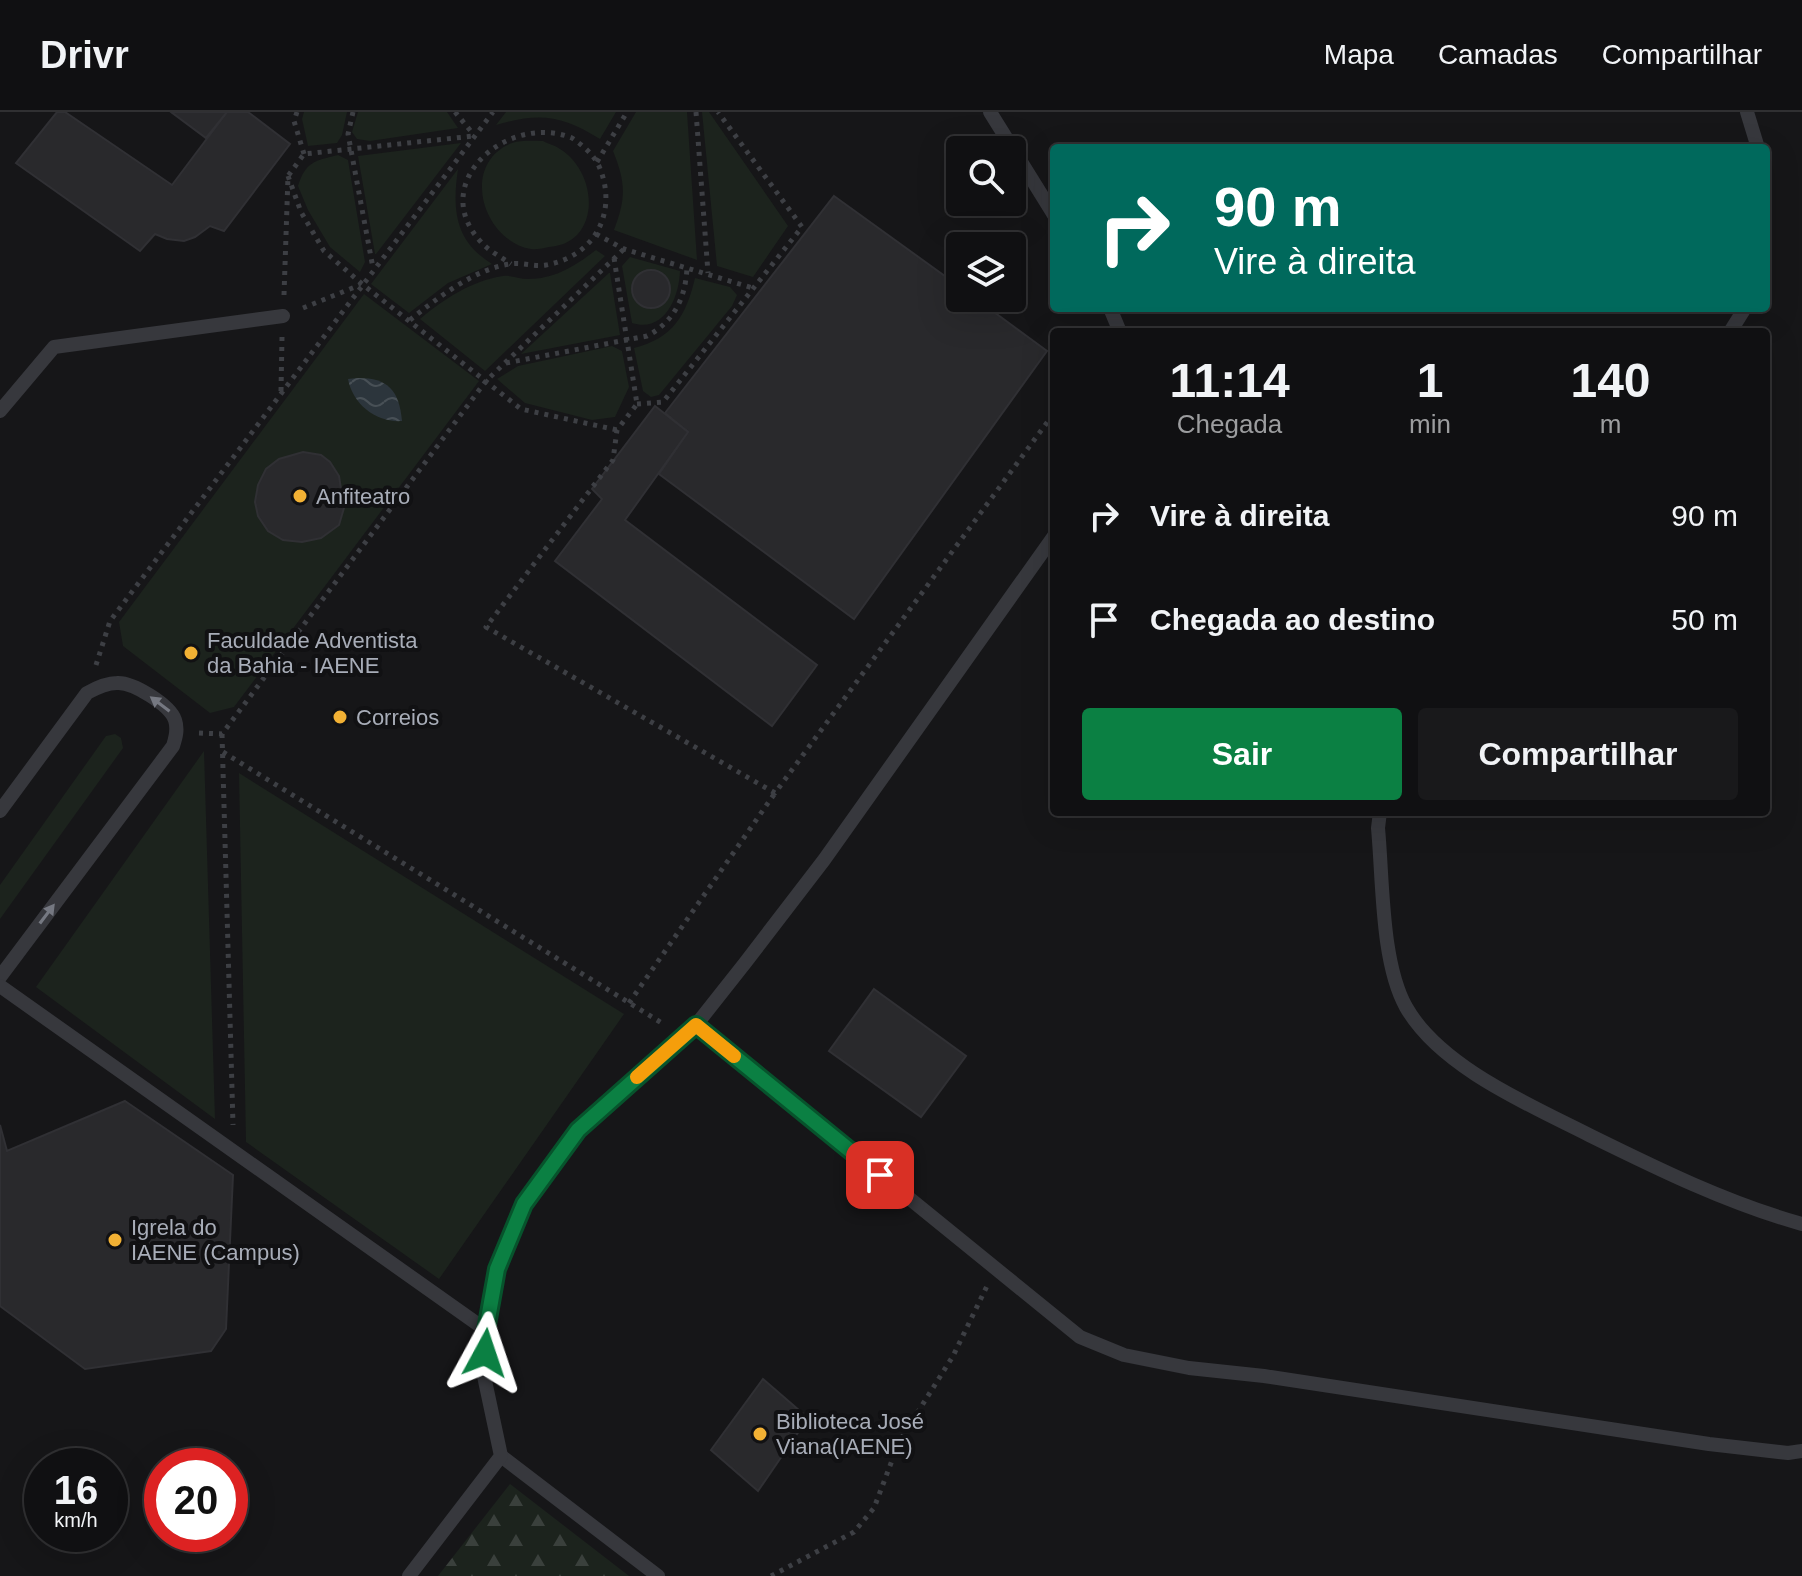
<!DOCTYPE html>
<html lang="pt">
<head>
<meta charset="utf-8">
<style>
	body { margin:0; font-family:Helvetica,sans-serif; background:#19191b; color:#f1f3f6; height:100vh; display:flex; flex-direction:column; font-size:30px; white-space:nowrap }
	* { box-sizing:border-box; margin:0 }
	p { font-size:26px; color:#9c9d9f }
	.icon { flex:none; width:44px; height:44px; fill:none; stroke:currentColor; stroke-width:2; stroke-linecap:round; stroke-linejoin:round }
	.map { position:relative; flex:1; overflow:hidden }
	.panel { position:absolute; left:1050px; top:216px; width:720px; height:488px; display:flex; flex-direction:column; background:#101012; border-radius:8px; box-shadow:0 8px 32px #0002,0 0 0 2px #303032 }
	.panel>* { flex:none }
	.banner { position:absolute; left:1050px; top:32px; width:720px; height:168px; border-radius:8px; box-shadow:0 8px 32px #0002,0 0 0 2px #303032; background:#00695c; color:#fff; overflow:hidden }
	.tools { position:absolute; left:946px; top:24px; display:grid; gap:16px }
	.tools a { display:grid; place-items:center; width:80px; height:80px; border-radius:8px; background:#101012; box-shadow:0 8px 32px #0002,0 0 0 2px #303032; font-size:40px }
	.speed { position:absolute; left:24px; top:1336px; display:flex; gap:16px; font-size:40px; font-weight:700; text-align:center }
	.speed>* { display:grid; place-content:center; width:104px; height:104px; border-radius:50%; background:#101012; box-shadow:0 8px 32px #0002,0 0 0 2px #303032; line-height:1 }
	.speed small { font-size:20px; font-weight:400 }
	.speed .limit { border:12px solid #d22; background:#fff; color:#111 }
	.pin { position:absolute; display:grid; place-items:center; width:68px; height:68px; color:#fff; margin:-34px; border-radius:16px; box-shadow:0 4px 12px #0006 }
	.me { position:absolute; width:88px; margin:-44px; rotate:5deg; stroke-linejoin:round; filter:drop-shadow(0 0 6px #0008) }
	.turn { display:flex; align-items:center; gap:28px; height:168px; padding:0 32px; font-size:36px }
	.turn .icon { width:104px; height:104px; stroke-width:2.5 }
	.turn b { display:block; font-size:56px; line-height:68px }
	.eta { display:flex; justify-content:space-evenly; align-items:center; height:136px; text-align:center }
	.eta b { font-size:48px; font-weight:700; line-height:56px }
	.action { display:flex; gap:16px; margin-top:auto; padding:16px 32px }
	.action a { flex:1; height:92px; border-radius:8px; background:#0b8043; color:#fff; font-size:32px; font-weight:700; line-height:92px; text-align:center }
	.action a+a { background:#19191b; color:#f1f3f6 }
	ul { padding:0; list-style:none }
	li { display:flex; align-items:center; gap:24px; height:104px; padding:0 32px }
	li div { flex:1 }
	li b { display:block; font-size:30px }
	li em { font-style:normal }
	header { display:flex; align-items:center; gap:48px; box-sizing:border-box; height:112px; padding:0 40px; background:#101012; border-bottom:2px solid #303032 }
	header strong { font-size:38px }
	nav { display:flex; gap:44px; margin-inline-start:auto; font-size:28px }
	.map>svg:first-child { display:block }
</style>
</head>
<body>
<header>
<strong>Drivr</strong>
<nav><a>Mapa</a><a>Camadas</a><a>Compartilhar</a></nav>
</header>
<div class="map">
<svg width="1802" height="1464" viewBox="0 0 1802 1464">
	<defs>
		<pattern id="forest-firs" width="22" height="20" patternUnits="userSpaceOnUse" patternTransform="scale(2)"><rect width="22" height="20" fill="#1c231d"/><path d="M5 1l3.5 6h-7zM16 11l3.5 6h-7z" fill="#3a403c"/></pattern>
		<pattern id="water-waves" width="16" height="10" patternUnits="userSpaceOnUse" patternTransform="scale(2)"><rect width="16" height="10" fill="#2c353c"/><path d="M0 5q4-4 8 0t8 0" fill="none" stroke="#485056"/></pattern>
	</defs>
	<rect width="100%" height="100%" fill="#161618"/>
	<g fill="#1c231d">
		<polygon points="304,0 347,0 342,23 337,31 308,34 302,7"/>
		<polygon points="358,0 447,0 458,16 370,29 357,27 352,20"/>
		<path d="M 506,0 L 616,0 L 600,27 C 562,3 539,0 496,13 Z"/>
		<path d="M 636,0 L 687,0 L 697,148 L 614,118 C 626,86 626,71 613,39 Z"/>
		<polygon points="702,0 709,0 788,114 753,165 717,154"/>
		<path d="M 543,29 C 548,32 555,33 560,37 C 587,53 600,98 577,123 C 569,131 560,134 549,135 C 544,136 536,138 531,137 C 483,129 459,52 512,31 C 521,28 533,29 543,29 Z"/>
		<polygon points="461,31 376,142 375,142 358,44"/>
		<path d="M 338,43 L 348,48 L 365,150 L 360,160 L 330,135 L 308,98 L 298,74 C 306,49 315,49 338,43 Z"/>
		<path d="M 458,57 C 452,98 455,129 492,152 L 448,171 L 409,201 L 371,172 Z"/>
		<path d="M 596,138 L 605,144 L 485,259 L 420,207 C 444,187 471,169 503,164 C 512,163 519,167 528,167 C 555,167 575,154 596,138 Z"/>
		<path d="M 630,145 L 680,159 C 679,186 664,221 632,211 L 622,154 Z"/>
		<polygon points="610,161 620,223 521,242 609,161"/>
		<path d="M 695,166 L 730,175 L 737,183 L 732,194 L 659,283 L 651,285 L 643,279 L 634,236 C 673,226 686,204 695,166 Z"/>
		<polygon points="364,182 479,269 234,595 210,601 123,534 119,510"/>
		<polygon points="612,234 622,239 629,275 615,305 592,308 525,291 497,267 518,254"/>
		<polygon points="115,622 121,626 123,636 0,807 0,773 106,624"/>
		<polygon points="204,639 215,1007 36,875"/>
		<polygon points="239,661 624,902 439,1167 246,1030"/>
	</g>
	<polygon fill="url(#forest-firs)" points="510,1372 629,1464 438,1464"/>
	<path fill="url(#water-waves)" d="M 358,266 C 388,266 399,278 402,309 C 377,311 353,293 348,267 Z"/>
	<g fill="#29292c" stroke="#303034" stroke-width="2">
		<polygon points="57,0 65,0 172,73 227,0 248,0 290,32 224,119 210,114 195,125 184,129 167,127 155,122 140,139 16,51"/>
		<polygon points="171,0 227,0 206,26"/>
		<polygon points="834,84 960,175 960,186 975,186 1047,239 854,507 659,362 688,320 665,301"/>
		<circle cx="651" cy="177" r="19"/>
		<polygon points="655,294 688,320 625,408 817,553 772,614 555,449 602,387 592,377"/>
		<polygon points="303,340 321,343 330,350 339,364 344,396 339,413 321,426 302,430 283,428 268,419 258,404 255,390 258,373 266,357 279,347"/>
		<polygon points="874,877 966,944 921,1005 829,939"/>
		<polygon points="125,989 233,1063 226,1217 211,1239 85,1257 0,1194 0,1013 7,1039"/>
		<polygon points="763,1267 808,1306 758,1379 711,1338"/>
	</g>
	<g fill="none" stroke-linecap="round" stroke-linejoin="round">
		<g stroke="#3d3f44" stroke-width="5" stroke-dasharray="4 6" stroke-linecap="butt">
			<polyline points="297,0 294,9 304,42"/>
			<polyline points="353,0 348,22 373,156"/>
			<polyline points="455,0 474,23"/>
			<polyline points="696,0 708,161"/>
			<polyline points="597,50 627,0"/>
			<polyline points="288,64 301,100 324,139 362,172 521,297 617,318"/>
			<polyline points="596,122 624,137 756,177"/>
			<polyline points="614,146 637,292 617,318 613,348 486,515 775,681 1054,301"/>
			<polyline points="284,183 288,64 304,42 474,24"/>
			<polyline points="303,196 360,173"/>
			<path d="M 410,208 C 437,186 475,157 510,152 C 522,150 534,155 546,153 C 597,144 619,97 598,52 C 592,41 582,33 572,26 C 508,0 426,71 481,130 C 489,139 501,145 511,152"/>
			<path d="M 506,251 L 647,224 C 674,210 686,185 687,155"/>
			<polyline points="281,279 282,225"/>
			<polyline points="637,292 663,290 802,115 718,0"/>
			<polyline points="96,553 110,509 493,0"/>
			<polyline points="199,621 222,622 486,269 624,137"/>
			<polyline points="222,622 233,1013"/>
			<polyline points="223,640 665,913"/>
			<polyline points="629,891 775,681"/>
			<polyline points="771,1464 854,1420 874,1396 899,1330 953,1244 987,1174"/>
		</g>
		<g stroke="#37383d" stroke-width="14">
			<polyline points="990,0 1054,103"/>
			<polyline points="1747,0 1758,36"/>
			<polyline points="1110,196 1120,220"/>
			<polyline points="1730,220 1745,196"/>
			<polyline points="0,299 54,235 283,204"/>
			<path d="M 0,699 L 87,581 C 96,576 106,571 117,571 C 133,570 170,593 175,608 C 178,617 176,625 173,634 L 0,865"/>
			<path d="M 1380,700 L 1378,716 C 1383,769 1381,850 1406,895 C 1440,955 1530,993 1589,1023 C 1658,1057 1727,1091 1802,1112"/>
			<polyline points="0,874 486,1218"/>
			<polyline points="696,913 1080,1225 1124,1243 1189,1256 1264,1264 1709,1332 1788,1341 1802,1339"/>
			<polyline points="501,1344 658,1464"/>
			<polyline points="409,1464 501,1344 484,1264 486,1218 497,1157 524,1092 578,1018 696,913 745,851 824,748 1054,424"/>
		</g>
	</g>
	<defs><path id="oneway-solid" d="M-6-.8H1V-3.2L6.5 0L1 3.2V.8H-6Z" transform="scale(2)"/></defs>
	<g fill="#757881">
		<use href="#oneway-solid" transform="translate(160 592) rotate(-143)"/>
		<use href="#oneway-solid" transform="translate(47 802) rotate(-53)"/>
	</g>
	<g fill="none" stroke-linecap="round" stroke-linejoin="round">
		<defs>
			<polyline id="route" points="485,1241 486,1218 497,1157 524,1092 578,1018 696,913 880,1063"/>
		</defs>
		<use href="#route" stroke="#07532c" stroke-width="20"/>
		<use href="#route" stroke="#0b8043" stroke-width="14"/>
		<polyline stroke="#f59e0b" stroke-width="14" points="637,965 696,913 734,944"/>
	</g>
	<g fill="#f2b134" stroke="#111113" stroke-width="3">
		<circle cx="300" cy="384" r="8"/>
		<circle cx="191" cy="541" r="8"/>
		<circle cx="340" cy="605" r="8"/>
		<circle cx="115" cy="1128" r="8"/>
		<circle cx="760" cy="1322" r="8"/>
	</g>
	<g text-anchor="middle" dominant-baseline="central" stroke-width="8" stroke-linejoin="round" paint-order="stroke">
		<g font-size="22" fill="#a8adb8" stroke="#111113" text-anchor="start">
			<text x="316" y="384">Anfiteatro</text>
			<text x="207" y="528">Faculdade Adventista<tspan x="207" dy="25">da Bahia - IAENE</tspan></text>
			<text x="356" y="605">Correios</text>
			<text x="131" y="1115">Igrela do<tspan x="131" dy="25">IAENE (Campus)</tspan></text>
			<text x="776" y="1309">Biblioteca José<tspan x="776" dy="25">Viana(IAENE)</tspan></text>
		</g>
	</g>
</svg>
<div class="tools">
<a><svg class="icon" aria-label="search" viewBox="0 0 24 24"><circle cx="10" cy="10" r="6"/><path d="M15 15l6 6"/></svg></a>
<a><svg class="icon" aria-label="layers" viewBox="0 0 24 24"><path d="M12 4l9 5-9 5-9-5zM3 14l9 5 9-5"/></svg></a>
</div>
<div class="speed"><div>16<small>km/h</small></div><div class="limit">20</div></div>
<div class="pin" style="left:880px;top:1063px;background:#d93025"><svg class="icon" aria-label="arrive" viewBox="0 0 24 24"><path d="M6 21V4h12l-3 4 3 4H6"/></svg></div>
<svg class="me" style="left:485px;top:1241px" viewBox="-20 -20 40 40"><path d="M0-17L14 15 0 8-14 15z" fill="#0b8043" stroke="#fff" stroke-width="4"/></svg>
<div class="banner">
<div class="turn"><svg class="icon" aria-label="right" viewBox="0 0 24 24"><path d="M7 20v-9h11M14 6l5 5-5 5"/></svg><div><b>90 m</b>Vire à direita</div></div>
</div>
<section class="panel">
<div class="eta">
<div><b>11:14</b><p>Chegada</p></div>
<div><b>1</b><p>min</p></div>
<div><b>140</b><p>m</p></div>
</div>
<ul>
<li><svg class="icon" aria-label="right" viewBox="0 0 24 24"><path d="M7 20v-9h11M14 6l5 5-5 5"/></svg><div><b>Vire à direita</b></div><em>90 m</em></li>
<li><svg class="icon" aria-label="arrive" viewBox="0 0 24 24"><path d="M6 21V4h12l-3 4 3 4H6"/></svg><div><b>Chegada ao destino</b></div><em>50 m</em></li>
</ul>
<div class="action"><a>Sair</a><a>Compartilhar</a></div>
</section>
</div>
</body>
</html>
